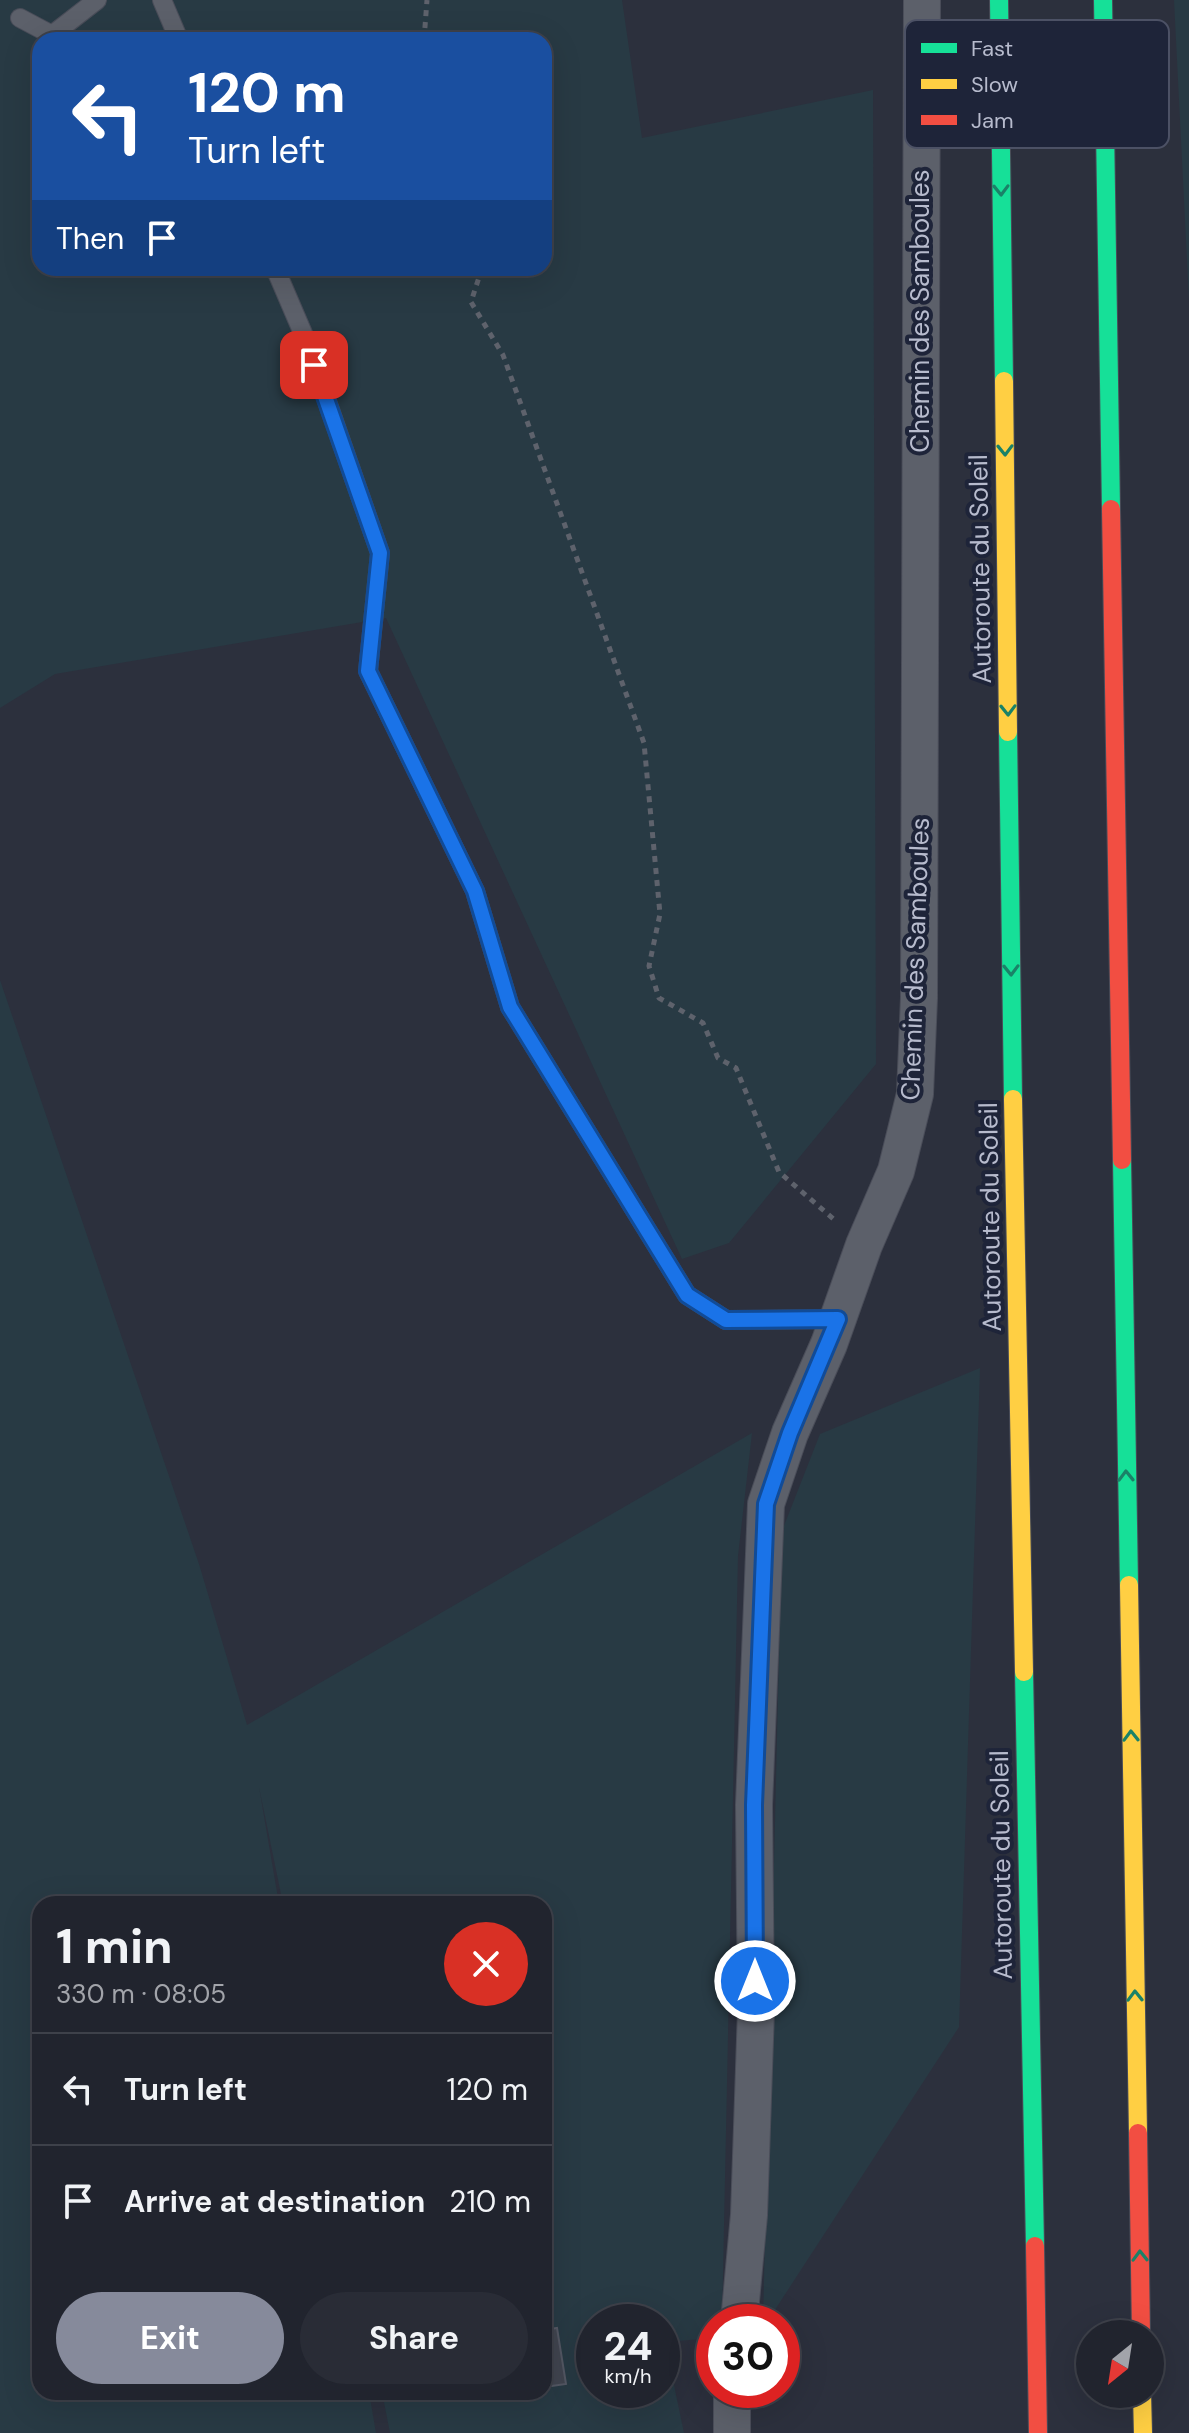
<!DOCTYPE html>
<html lang="en">
<head>
<meta charset="utf-8">
<style>
	body { margin:0; font-family:"DM Sans",sans-serif; background:#292c36; color:#f1f3f6; height:100vh; display:flex; flex-direction:column; font-size:30px; white-space:nowrap }
	* { box-sizing:border-box; margin:0 }
	p { font-size:26px; color:#a2a4aa }
	.icon { flex:none; width:44px; height:44px; fill:none; stroke:currentColor; stroke-width:2; stroke-linecap:round; stroke-linejoin:round }
	.map { position:relative; flex:1; overflow:hidden }
	.drawer { position:absolute; left:32px; top:1896px; width:520px; height:504px; display:flex; flex-direction:column; background:#21242e; border-radius:24px; box-shadow:0 8px 32px #0002,0 0 0 2px #3e414a }
	.drawer>* { flex:none }
	.hud { position:absolute; left:32px; top:32px; width:520px; height:244px; border-radius:24px; box-shadow:0 8px 32px #0002,0 0 0 2px #3e414a; background:#1a4fa0; color:#fff; overflow:hidden }
	.needle { width:52px; rotate:210deg }
	.controls { position:absolute; left:1076px; top:2320px; display:grid; gap:16px }
	.controls a { display:grid; place-items:center; width:88px; height:88px; border-radius:50%; background:#21242e; box-shadow:0 8px 32px #0002,0 0 0 2px #3e414a; font-size:40px }
	.speed { position:absolute; left:576px; top:2304px; display:flex; gap:16px; font-size:40px; font-weight:700; text-align:center }
	.speed>* { display:grid; place-content:center; width:104px; height:104px; border-radius:50%; background:#21242e; box-shadow:0 8px 32px #0002,0 0 0 2px #3e414a; line-height:1 }
	.speed small { font-size:20px; font-weight:400 }
	.speed .limit { border:12px solid #d22; background:#fff; color:#111 }
	.pin { position:absolute; display:grid; place-items:center; width:68px; height:68px; color:#fff; margin:-34px; border-radius:16px; box-shadow:0 4px 12px #0006 }
	.me { position:absolute; width:88px; margin:-44px; rotate:0deg; stroke-linejoin:round; filter:drop-shadow(0 0 6px #0008) }
	.turn { display:flex; align-items:center; gap:28px; height:168px; padding:0 24px; font-size:36px }
	.turn .icon { width:104px; height:104px; stroke-width:2.5 }
	.turn b { display:block; font-size:56px; line-height:68px }
	.then { display:flex; align-items:center; height:76px; padding:0 24px; background:#0003; gap:16px; font-size:30px }
	.round { display:grid; place-items:center; flex:none; width:84px; height:84px; border-radius:42px; background:#292c36 }
	.overview { display:flex; align-items:center; justify-content:space-between; height:136px; padding:0 24px }
	h1 { font-size:48px; font-weight:700; line-height:60px }
	.cta { display:flex; gap:16px; margin-top:auto; padding:16px 24px }
	.cta a { flex:1; height:92px; border-radius:48px; background:#868a9b; color:#fff; font-size:32px; font-weight:700; line-height:92px; text-align:center }
	.cta a+a { background:#292c36; color:#f1f3f6 }
	ul { padding:0; list-style:none }
	li { display:flex; align-items:center; gap:24px; height:112px; padding:0 24px; border-top:2px solid #3e414a }
	li div { flex:1 }
	li b { display:block; font-size:30px }
	li em { font-style:normal }
	.map>svg:first-child { display:block }
</style>
</head>
<body>
<div class="map">
<svg width="1189" height="2433" viewBox="0 0 1189 2433">
	<rect width="100%" height="100%" fill="#2c303d"/>
	<g fill="#283a44" fill-rule="evenodd">
		<path d="M 0,0 L 622,0 L 642,138 L 873,90 L 876,1064 L 729,1243 L 682,1259 L 386,618 L 55,674 L 0,708 ZM 40,40 L 544,40 L 544,268 L 40,268 Z"/>
		<polygon points="1174,0 1189,0 1189,318 1189,300"/>
		<path d="M 0,980 L 199,1564 L 247,1725 L 752,1433 L 738,1556 L 722,2322 L 714,2322 L 714,2338 L 665,2342 L 684,2433 L 390,2433 L 382,2392 L 544,2392 L 544,1904 L 283,1904 L 259,1787 L 279,1904 L 40,1904 L 40,2392 L 369,2392 L 376,2433 L 0,2433 ZM 594,2322 L 662,2322 L 662,2390 L 594,2390 Z"/>
		<polygon points="980,1368 959,2027 767,2322 763,2322 782,1531 820,1434"/>
	</g>
	<g fill="#414550" stroke="#545864" stroke-width="2">
		<polygon points="557,2328 566,2384 544,2387 544,2330"/>
		<polygon points="484,2392 511,2392 485,2397"/>
	</g>
	<g fill="none" stroke-linecap="round" stroke-linejoin="round">
		<defs>
			<g id="lane">
				<polyline points="162,0 179,40"/>
				<polyline points="20,18 52,35 97,0"/>
				<polyline points="275,268 305,338 380,553 368,671 475,891 510,1007 687,1295 726,1320 838,1319"/>
			</g>
			<g id="street">
				<polyline points="739,2322 749,2215 756,2010 754,1805 766,1504 790,1433 829,1344 864,1245 896,1171 915,1094 919,998 922,0"/>
				<polyline points="732,2433 732,2390"/>
			</g>
			<g id="fast">
				<polyline points="999,0 1004,381"/>
				<polyline points="1103,0 1111,509"/>
				<polyline points="1008,732 1013,1099"/>
				<polyline points="1122,1160 1129,1585"/>
				<polyline points="1024,1672 1035,2246"/>
			</g>
			<g id="slow">
				<polyline points="1004,381 1008,732"/>
				<polyline points="1013,1099 1024,1672"/>
				<polyline points="1129,1585 1138,2133"/>
				<polyline points="1142,2394 1143,2433"/>
			</g>
			<g id="jam">
				<polyline points="1111,509 1122,1160"/>
				<polyline points="1138,2133 1141,2334"/>
				<polyline points="1035,2246 1038,2433"/>
			</g>
		</defs>
		<use href="#lane" stroke="#4a4d59" stroke-width="20"/>
		<use href="#street" stroke="#4a4d59" stroke-width="38"/>
		<use href="#fast" stroke="#494c58" stroke-width="20"/>
		<use href="#slow" stroke="#494c58" stroke-width="20"/>
		<use href="#jam" stroke="#494c58" stroke-width="20"/>
		<g stroke="#5e626c" stroke-width="5" stroke-dasharray="6 6" stroke-linecap="butt">
			<polyline points="424,40 427,0"/>
			<polyline points="482,268 471,302 503,355 644,743 660,914 649,966 659,998 703,1023 718,1058 736,1068 779,1172 837,1222"/>
		</g>
		<use href="#lane" stroke="#5c606a" stroke-width="18"/>
		<use href="#street" stroke="#5c606a" stroke-width="36"/>
		<use href="#fast" stroke="#16e098" stroke-width="18"/>
		<use href="#slow" stroke="#ffcf43" stroke-width="18"/>
		<use href="#jam" stroke="#f24e42" stroke-width="18"/>
	</g>
	<defs><path id="oneway-chevron" d="M-2-3.5L2.5 0L-2 3.5" fill="none" stroke-width="1.6" stroke-linecap="round" stroke-linejoin="round" transform="scale(2)"/></defs>
	<g stroke="#1a8268">
		<use href="#oneway-chevron" transform="translate(1001 190) rotate(89)"/>
		<use href="#oneway-chevron" transform="translate(1005 450) rotate(89)"/>
		<use href="#oneway-chevron" transform="translate(1008 710) rotate(89)"/>
		<use href="#oneway-chevron" transform="translate(1011 970) rotate(89)"/>
		<use href="#oneway-chevron" transform="translate(1126 1476) rotate(-91)"/>
		<use href="#oneway-chevron" transform="translate(1131 1736) rotate(-91)"/>
		<use href="#oneway-chevron" transform="translate(1135 1996) rotate(-91)"/>
		<use href="#oneway-chevron" transform="translate(1140 2256) rotate(-91)"/>
	</g>
	<g fill="none" stroke-linecap="round" stroke-linejoin="round">
		<defs>
			<polyline id="route" points="314,365 380,553 368,671 475,891 510,1007 687,1295 726,1320 838,1319 790,1433 766,1504 754,1805 755,1981"/>
		</defs>
		<use href="#route" stroke="#114b97" stroke-width="20"/>
		<use href="#route" stroke="#1a73e8" stroke-width="14"/>
	</g>
	<g text-anchor="middle" dominant-baseline="central" stroke-width="8" stroke-linejoin="round" paint-order="stroke">
		<g font-size="26" fill="#b7bbcd" stroke="#1e2439">
			<text transform="translate(920 311) rotate(-90)">Chemin des Samboules</text>
			<text transform="translate(980 569) rotate(-91)">Autoroute du Soleil</text>
			<text transform="translate(915 959) rotate(-88)">Chemin des Samboules</text>
			<text transform="translate(990 1217) rotate(-91)">Autoroute du Soleil</text>
			<text transform="translate(1001 1865) rotate(-91)">Autoroute du Soleil</text>
		</g>
	</g>
	<rect x="905" y="20" width="264" height="128" rx="12" fill="#1e2439" stroke="#4c5165" stroke-width="2"/>
	<rect x="921" y="43" width="36" height="10" fill="#16e098"/>
	<rect x="921" y="79" width="36" height="10" fill="#ffcf43"/>
	<rect x="921" y="115" width="36" height="10" fill="#f24e42"/>
	<g font-size="22" fill="#b7bbcd">
		<text x="971" y="56">Fast</text>
		<text x="971" y="92">Slow</text>
		<text x="971" y="128">Jam</text>
	</g>
</svg>
<div class="controls">
<a><svg class="needle" viewBox="-14 -14 28 28"><path d="M0-13l5 13h-10z" fill="#e53935"/><path d="M0 13l5-13h-10z" fill="#a2a4aa"/></svg></a>
</div>
<div class="speed"><div>24<small>km/h</small></div><div class="limit">30</div></div>
<div class="pin" style="left:314px;top:365px;background:#d93025"><svg class="icon" aria-label="arrive" viewBox="0 0 24 24"><path d="M6 21V4h12l-3 4 3 4H6"/></svg></div>
<svg class="me" style="left:755px;top:1981px" viewBox="-20 -20 40 40"><circle r="17" fill="#1a73e8" stroke="#fff" stroke-width="3"/><path d="M0-11L8 9 0 5-8 9z" fill="#fff"/></svg>
<div class="hud">
<div class="turn"><svg class="icon" aria-label="left" viewBox="0 0 24 24"><path d="M17 20v-9H6M10 6l-5 5 5 5"/></svg><div><b>120 m</b>Turn left</div></div>
<div class="then">Then<svg class="icon" aria-label="arrive" viewBox="0 0 24 24"><path d="M6 21V4h12l-3 4 3 4H6"/></svg></div>
</div>
<section class="drawer">
<div class="overview"><div><h1>1 min</h1><p>330 m · 08:05</p></div><a class="round" style="background:#d93025;color:#fff"><svg class="icon" aria-label="close" viewBox="0 0 24 24"><path d="M6 6l12 12M18 6L6 18"/></svg></a></div>
<ul>
<li><svg class="icon" aria-label="left" viewBox="0 0 24 24"><path d="M17 20v-9H6M10 6l-5 5 5 5"/></svg><div><b>Turn left</b></div><em>120 m</em></li>
<li><svg class="icon" aria-label="arrive" viewBox="0 0 24 24"><path d="M6 21V4h12l-3 4 3 4H6"/></svg><div><b>Arrive at destination</b></div><em>210 m</em></li>
</ul>
<div class="cta"><a>Exit</a><a>Share</a></div>
</section>
</div>
</body>
</html>
